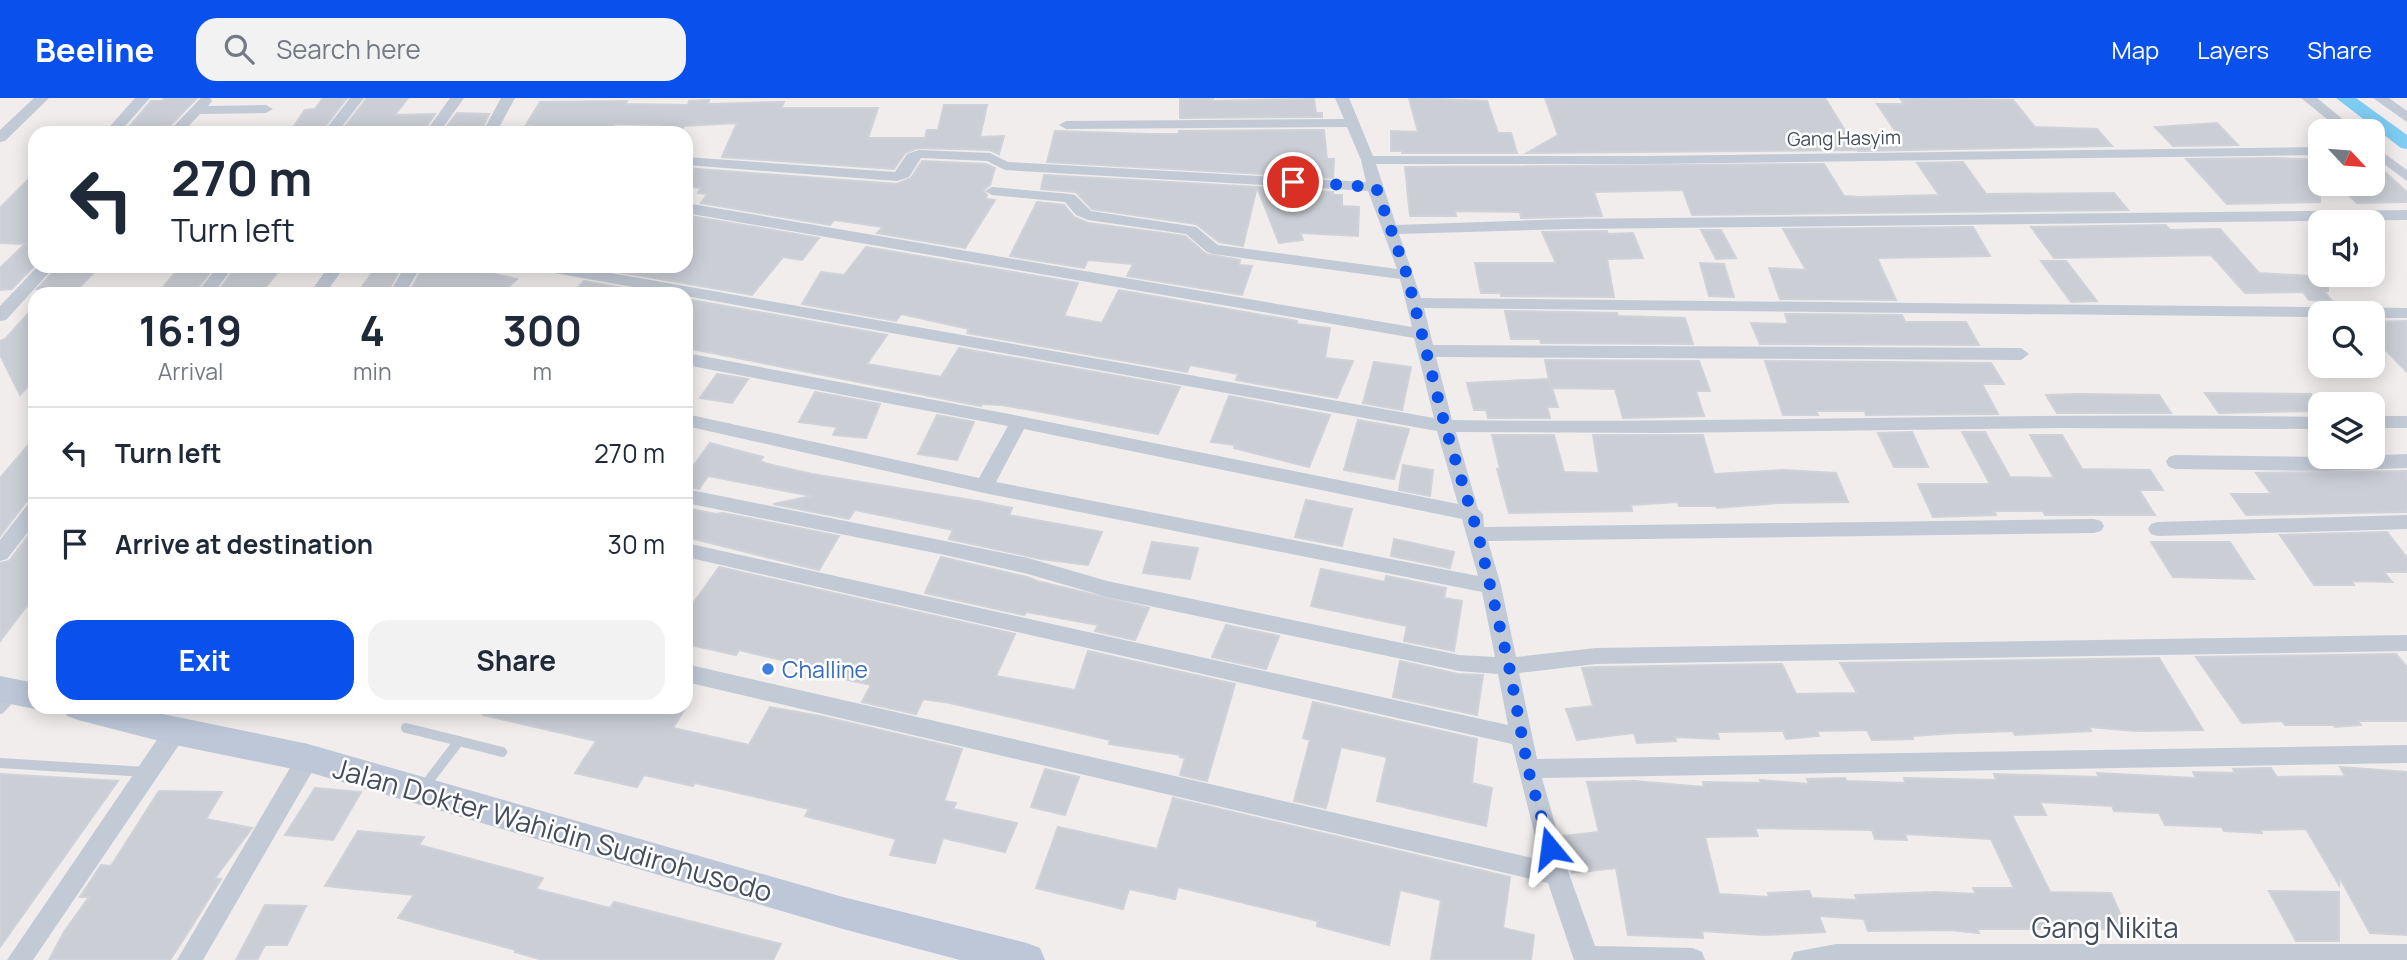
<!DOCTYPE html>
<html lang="en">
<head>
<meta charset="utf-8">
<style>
	body { margin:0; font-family:Manrope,sans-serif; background:#f2f2f3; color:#1f2937; height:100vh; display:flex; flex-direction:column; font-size:26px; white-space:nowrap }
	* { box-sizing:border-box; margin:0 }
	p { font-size:23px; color:#747a83 }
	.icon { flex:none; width:38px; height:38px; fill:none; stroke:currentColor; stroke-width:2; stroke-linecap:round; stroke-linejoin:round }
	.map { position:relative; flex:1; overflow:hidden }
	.side { position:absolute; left:28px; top:189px; width:665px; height:427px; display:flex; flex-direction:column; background:#fff; border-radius:21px; box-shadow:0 4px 18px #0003 }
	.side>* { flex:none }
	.banner { position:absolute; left:28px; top:28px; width:665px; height:147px; border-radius:21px; box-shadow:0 4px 18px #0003; background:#fff; color:#1f2937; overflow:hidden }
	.needle { width:46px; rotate:116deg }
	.tools { position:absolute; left:2308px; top:21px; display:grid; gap:14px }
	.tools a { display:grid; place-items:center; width:77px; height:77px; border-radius:14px; background:#fff; box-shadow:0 4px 18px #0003; font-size:35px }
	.pin { position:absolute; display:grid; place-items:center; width:60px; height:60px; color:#fff; margin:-30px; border:4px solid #fff; border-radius:50%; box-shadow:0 2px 7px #0007 }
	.me { position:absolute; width:77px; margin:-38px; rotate:344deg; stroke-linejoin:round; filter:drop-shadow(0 0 5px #0008) }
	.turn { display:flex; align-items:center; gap:24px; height:147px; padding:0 28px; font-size:32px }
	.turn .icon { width:91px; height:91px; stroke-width:2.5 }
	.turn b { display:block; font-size:49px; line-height:60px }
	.eta { display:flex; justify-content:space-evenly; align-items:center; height:119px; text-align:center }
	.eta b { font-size:42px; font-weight:700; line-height:49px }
	.button { display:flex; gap:14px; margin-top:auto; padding:14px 28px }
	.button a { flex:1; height:80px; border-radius:21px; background:#0a50ed; color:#fff; font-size:28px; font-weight:700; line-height:80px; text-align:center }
	.button a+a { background:#f2f2f3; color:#1f2937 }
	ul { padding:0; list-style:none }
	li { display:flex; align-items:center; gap:21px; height:91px; padding:0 28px; border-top:2px solid #e0e1e3 }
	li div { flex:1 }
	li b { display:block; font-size:26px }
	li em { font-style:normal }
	header { display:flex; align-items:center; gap:42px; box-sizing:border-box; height:98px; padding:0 35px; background:#0a50ed; color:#fff }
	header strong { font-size:33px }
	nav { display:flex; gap:38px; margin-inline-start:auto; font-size:24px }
	.search { width:490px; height:63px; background:#f2f2f3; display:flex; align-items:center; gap:18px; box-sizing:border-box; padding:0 24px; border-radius:21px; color:#747a83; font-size:26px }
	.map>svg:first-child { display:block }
</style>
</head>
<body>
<header>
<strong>Beeline</strong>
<div class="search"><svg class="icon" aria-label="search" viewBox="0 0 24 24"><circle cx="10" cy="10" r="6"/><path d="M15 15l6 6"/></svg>Search here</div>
<nav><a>Map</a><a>Layers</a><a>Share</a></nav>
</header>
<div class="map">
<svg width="2407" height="862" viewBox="0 0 2407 862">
	<rect width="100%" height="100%" fill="#f0edec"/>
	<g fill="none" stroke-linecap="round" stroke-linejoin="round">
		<polygon fill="#7fccf3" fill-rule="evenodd" points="2336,0 2356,0 2407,37 2407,51 2401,50"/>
	</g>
	<g fill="#cbced5" stroke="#d0d2d9" stroke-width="2" fill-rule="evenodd">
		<polygon points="165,0 197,0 167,31 157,31 154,35 124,35 151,3 162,3"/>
		<polygon points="323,0 347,0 320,35 296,35 299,31 292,31 305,12 315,11"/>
		<polygon points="367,0 408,0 395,17 435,16 422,35 340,35"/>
		<polygon points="1409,0 1487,3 1498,35 1511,35 1517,55 1402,55 1402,53 1391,53 1391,33 1418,34"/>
		<polygon points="1545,0 1825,0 1857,52 1527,55 1558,37"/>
		<polygon points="1900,0 2013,2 2035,29 2097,31 2112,48 1858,53 1847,36 1894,35 1896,34 1877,6 1904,6"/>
		<polygon points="1180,1 1213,1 1213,3 1314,1 1316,15 1322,15 1322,19 1180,20"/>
		<polygon points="709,2 708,6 784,4 781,10 878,10 868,40 925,40 927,32 938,32 944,7 987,7 980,39 1004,38 999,56 990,52 918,50 905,55 894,71 722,59 737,25 684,28 680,35 657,35 661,27 614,26 608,35 527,35 532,27 526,27 540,4 627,3 625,6 688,7 689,3"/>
		<polygon points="457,15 489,16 480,35 442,35"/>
		<polygon points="2217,25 2238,47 2173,48 2155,29"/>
		<polygon points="1324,32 1327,61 1334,61 1333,80 1047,64 1055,33 1149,36 1179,36 1179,33"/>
		<polygon points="2275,60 2320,62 2320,104 2227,106 2186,61"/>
		<polygon points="922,63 986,66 995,70 990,87 983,92 987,97 986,101 995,102 965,150 877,135 883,129 834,122 830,127 701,105 707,96 698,95 701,90 686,88 686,70 897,86 911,80"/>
		<polygon points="2373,63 2407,94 2407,104 2357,105 2338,87 2373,87"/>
		<polygon points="1963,64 1986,96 2114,95 2128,112 1692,117 1683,92 1594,94 1602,118 1521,120 1520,114 1455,113 1456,118 1410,118 1405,69 1824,66 1844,98 1860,99 1939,97 1917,65"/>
		<polygon points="35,75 35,167 12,191 0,192 0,170 25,146 0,145 0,110"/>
		<polygon points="1044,77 1257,89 1243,148 1219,144 1196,126 1092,111 1076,94 1041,91"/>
		<polygon points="1257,89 1333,94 1333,97 1342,97 1342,108 1359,109 1358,138 1300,135 1303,142 1279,145"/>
		<polygon points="1037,104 1064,107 1074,119 1088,125 1185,138 1206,156 1240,162 1239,167 1252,168 1242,197 1127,178 1133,166 1088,162 1084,170 1010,158"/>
		<polygon points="690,118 819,140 802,162 783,159 752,197 596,170 686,168 686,124"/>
		<polygon points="2166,127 2170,132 2220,131 2259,175 2328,179 2328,193 2324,193 2332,203 2309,202 2303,194 2245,195 2211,157 2054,160 2031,129"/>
		<polygon points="1973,129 1990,158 1877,160 1896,202 1780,201 1769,170 1806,172 1783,131"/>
		<polygon points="1701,132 1721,132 1736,160 1716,161"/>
		<polygon points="1607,133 1608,136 1633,135 1643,160 1607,161 1614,199 1501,198 1501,195 1481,195 1475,165 1556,165 1542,134"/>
		<polygon points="866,149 1078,185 1064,218 1102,225 1119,192 1297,223 1296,226 1330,230 1325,260 1353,263 1337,300 1236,282 1238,276 1190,267 1187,274 967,235 969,231 901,216 896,223 802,206 821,174 844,177"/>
		<polygon points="2041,163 2066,163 2097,203 2071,204"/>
		<polygon points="1700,165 1724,166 1734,199 1709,198"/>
		<polygon points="67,168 100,168 76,193 37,191 54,173 62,173"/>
		<polygon points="181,168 215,168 193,196 157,196"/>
		<polygon points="237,168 283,168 260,196 216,196"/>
		<polygon points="377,168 402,168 389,191 361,190"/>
		<polygon points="424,168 460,168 517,181 501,196 418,196 423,191 411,191"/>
		<polygon points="584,183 657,196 572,196"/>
		<polygon points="686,201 887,237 867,266 941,279 959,250 1180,289 1158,336 1037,313 1001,307 982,306 981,308 686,250"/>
		<polygon points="35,208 35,287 29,287 20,297 0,257 0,243 5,241"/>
		<polygon points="1505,213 1617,215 1618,218 1685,220 1693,246 1541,245 1540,241 1511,241"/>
		<polygon points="1785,216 1902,217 1905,224 1966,224 1979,247 1760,246 1751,225 1785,226 1788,225"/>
		<polygon points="2407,223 2407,274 2373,239 2373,224"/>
		<polygon points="1545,262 1699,263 1710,293 1696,293 1704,318 1623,320 1615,291 1552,290 1558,309 1547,309 1550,320 1488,320 1486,312 1474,312 1467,285 1549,281 1550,287"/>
		<polygon points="1765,263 1991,265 2004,286 1982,286 1998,316 1866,317 1865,313 1816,313 1818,317 1783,317"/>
		<polygon points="1374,264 1411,269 1402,312 1363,305"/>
		<polygon points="717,276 748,281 732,305 700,300"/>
		<polygon points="815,294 880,306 866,340 833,337 837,329 799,324"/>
		<polygon points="2205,295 2311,296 2311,313 2219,315"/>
		<polygon points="2079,296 2159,297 2171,315 2057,315 2046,297"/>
		<polygon points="1229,298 1330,317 1309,369 1234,350 1235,347 1211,344"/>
		<polygon points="937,317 974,324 957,362 918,356"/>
		<polygon points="1358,322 1409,331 1394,381 1344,372"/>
		<polygon points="1912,334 1928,369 1894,369 1878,335"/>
		<polygon points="1962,334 1985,334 2010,379 2054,380 2030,337 2062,337 2082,371 2150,372 2163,392 2139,392 2155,417 2045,417 2043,413 1994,413 1996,417 1933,419 1918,386 1990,386"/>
		<polygon points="1492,337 1554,337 1564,374 1599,375 1593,337 1703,337 1714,376 1783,372 1836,375 1848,404 1779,405 1717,410 1716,408 1679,408 1678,404 1631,407 1632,413 1509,415 1497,371 1500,370"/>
		<polygon points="35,339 35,402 26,404 0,438 0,380"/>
		<polygon points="710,345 763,359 760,363 768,366 812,376 977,403 1012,410 1009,417 1102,434 1088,467 1041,461 949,441 953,432 855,412 849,421 773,406 812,398 708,378 699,391 686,389 686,378"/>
		<polygon points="1403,367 1433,372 1430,398 1399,392"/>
		<polygon points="2407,373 2407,414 2246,417 2231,396 2271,396 2256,375"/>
		<polygon points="1306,402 1352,411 1342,448 1295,439"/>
		<polygon points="686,410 716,416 723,415 839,438 819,472 686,439"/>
		<polygon points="35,429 35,497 0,543 0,465 9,463"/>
		<polygon points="2387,434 2407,460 2407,474 2384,474 2392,484 2352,483 2354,487 2314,487 2280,437"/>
		<polygon points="1394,441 1454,454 1450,470 1391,458"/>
		<polygon points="1152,444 1198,450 1190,481 1143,475"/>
		<polygon points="2151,444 2230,444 2254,481 2173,479"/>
		<polygon points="941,459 1027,479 1037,483 1149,510 1135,542 1095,533 1098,527 1027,514 1024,517 925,495"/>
		<polygon points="719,469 1015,536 996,578 1075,592 1088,553 1235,586 1207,683 1180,677 1185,660 1180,659 1181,657 1109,646 1110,642 950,605 923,601 916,616 862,604 871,587 818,575 820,571 739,552 736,557 686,546 686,503 694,504"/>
		<polygon points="1321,471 1385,484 1386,478 1446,490 1444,500 1462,503 1454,553 1404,543 1407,528 1311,508"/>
		<polygon points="1226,527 1279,538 1266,571 1212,559"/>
		<polygon points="2396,556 2407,569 2407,623 2358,623 2361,627 2335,629 2333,627 2285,627 2282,623 2242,625 2196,559"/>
		<polygon points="2159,560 2203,632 2136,633 2089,629 2091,633 2015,637 2013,633 1957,635 1912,638 1913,641 1872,642 1867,632 1817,633 1819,638 1786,641 1783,633 1717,634 1719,641 1675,639 1676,643 1637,645 1634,635 1577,642 1566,611 1593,608 1582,570 1596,569 1782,566 1796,596 1857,595 1840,565"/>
		<polygon points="1400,563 1458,576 1483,577 1477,617 1393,599"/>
		<polygon points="1313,604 1477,641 1472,685 1492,690 1486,728 1377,703 1387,659 1341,649 1326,710 1294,703 1310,642 1303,640"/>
		<polygon points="484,609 686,609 673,630 749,647 770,609 820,618 962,651 944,703 956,705 953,711 1017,725 1005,754 943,740 935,765 890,757 896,741 805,718 809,711 695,685 693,688 644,677 637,689 575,675 596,643 483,617"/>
		<path d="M 2340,669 L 2407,674 L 2407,837 L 2370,835 L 2340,780 L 2339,787 L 2306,731 L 2261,732 L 2262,735 L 2224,733 L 2222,729 L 2165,727 L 2159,715 L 2114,713 L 2112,708 L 2040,704 L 2046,717 L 2012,717 L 2050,794 L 2111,795 L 2127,831 L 1977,831 L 1979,835 L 1950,832 L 1868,833 L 1864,821 L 1819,818 L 1825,834 L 1764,837 L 1702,833 L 1703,840 L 1628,837 L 1616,770 L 1572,775 L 1561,738 L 1599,734 L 1587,684 L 1634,683 L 1704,689 L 1703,684 L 1761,685 L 1760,682 L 1809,686 L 1807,681 L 1845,680 L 1847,683 L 1905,685 L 1904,680 L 1996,682 L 1994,676 L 2099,679 L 2097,675 L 2196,680 L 2193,674 L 2235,675 L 2233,671 L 2271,670 L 2277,679 L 2345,678 ZM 1755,730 L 1872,732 L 1875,741 L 1907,742 L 1905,736 L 1991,741 L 2014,790 L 1973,790 L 1976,796 L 1936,794 L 1855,797 L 1857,802 L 1812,800 L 1809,793 L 1768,795 L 1769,799 L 1719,796 L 1705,739 L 1758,738 Z"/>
		<polygon points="1045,671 1079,679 1065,717 1031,709"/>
		<polygon points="0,676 118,683 0,849"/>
		<polygon points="315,690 361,694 333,742 285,737"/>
		<polygon points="159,693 222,694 206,721 252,730 215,780 221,781 192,828 170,862 49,862 64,834 89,799 80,799 101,767 111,768"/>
		<polygon points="1173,700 1510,779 1503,830 1534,837 1531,862 1431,862 1441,802 1400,792 1389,847 1317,828 1318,823 1178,789 1175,801 1129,791 1123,811 1036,790 1058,729 1157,751"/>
		<polygon points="358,733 424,739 419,747 543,780 536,791 610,810 614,804 781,846 773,862 543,862 515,854 516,852 398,820 414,797 325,788"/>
		<polygon points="2269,793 2339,794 2339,843 2296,843"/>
		<polygon points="265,807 306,808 287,847 265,847 257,862 236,862"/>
	</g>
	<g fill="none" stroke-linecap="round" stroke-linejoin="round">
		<g stroke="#c2cad6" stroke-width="10">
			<polyline points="0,611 13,597"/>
			<polyline points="406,630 459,643"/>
			<polyline points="0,665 146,674"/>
			<polyline points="423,690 459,643 502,654"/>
		</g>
		<g fill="#c2cad6" fill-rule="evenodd">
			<polygon points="34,0 49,0 5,43 0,44 0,32"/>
			<polygon points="135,0 150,0 119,35 104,35"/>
			<polygon points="201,0 210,0 212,3 208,8 266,7 273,11 266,15 200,16 182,35 167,35"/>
			<polygon points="350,0 364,0 337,35 323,35"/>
			<polygon points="450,0 464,0 439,35 425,35"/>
			<polygon points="501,0 515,0 496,35 482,35"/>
			<path d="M 1335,0 L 1349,0 L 1373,58 L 1648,58 L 2320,49 L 2320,57 L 1648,66 L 1376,66 L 1396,127 L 1568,121 L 2407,112 L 2407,122 L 1568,131 L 1399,136 L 1421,200 L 2407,210 L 2407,220 L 2373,220 L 2373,215 L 2320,215 L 2320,219 L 1424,210 L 1433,247 L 2021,250 L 2029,256 L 2021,262 L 1436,259 L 1452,322 C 1742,326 2031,313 2320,319 L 2320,331 L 2060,330 L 1662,335 L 1456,334 L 1478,411 L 1483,416 L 1484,429 L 2094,421 L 2101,423 L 2104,428 L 2101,433 L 2094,435 L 1488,443 L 1501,488 L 1516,559 L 1596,550 L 2407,537 L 2407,553 L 1596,566 L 1519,575 L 1537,661 L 2407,647 L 2407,665 L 1542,680 L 1569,776 L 1595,848 L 1693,850 L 1702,854 L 1705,862 L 1574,862 L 1548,785 L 686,584 L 686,566 L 1541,762 L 1512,646 L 686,459 L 686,445 L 1508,627 L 1498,576 L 1459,573 L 1107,499 L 1028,476 L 945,457 L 686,405 L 686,391 L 945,443 L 1028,460 L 1107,483 L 1459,557 L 1495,559 L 1482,494 L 984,395 L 686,328 L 686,316 L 979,380 L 1008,328 L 686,267 L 686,255 L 1019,318 L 1458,406 L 1437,333 L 686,198 L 686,196 L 672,196 L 543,173 L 535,168 L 571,168 L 1434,320 L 1414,240 L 686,115 L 686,105 L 1412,229 L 1400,181 L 1213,156 L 1207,154 L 1186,136 L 1088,122 L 1076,117 L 1065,104 L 992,97 L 985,93 L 992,89 L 1070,96 L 1075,97 L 1091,113 L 1196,129 L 1218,147 L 1397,171 L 1368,93 L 1005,72 L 987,63 L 921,60 L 909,79 L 897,83 L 686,67 L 686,59 L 895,74 L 907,56 L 919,52 L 990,55 L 1008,64 L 1366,84 L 1361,62 L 1347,29 L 1066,31 L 1059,27 L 1066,23 L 1344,21 ZM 1024,331 L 1462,421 L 1478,478 L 996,384 Z"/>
			<polygon points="2301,0 2317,0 2357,33 2342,33"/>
			<polygon points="2373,0 2389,0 2407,13 2407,24"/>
			<polygon points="2373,47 2407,72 2407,83 2373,58"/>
			<polygon points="38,168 55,168 6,222 0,223 0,208"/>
			<polygon points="218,168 234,168 213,196 196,196"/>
			<polygon points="329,168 345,168 325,196 309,196"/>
			<polygon points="405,168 421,168 405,196 389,196"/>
			<rect x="2373" y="318" width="34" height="12"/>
			<polygon points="2407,356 2407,370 2327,373 2175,371 2169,369 2166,364 2169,359 2175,357 2327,359"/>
			<polygon points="35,404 35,425 7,461 0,463 0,442 28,406"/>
			<polygon points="2407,417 2407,431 2158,438 2151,436 2148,431 2151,426 2158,424"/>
			<polygon points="175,625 183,627 186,634 183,641 33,862 7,862 167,627"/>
			<polygon points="308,650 316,653 319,660 316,667 203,862 177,862 300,653"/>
			<polygon points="1836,846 2407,846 2407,862 1791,862 1794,854"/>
		</g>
		<g fill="#bdc7d8" fill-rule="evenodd">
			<polygon points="0,578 35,585 35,609 40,609 35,611 0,604"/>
			<polygon points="62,609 129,609 308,646 843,799 1027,845 1040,850 1045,862 960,862 843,831 308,674 175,647 78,622 67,618"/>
		</g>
	</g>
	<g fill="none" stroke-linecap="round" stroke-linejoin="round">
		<polyline stroke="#0a50ed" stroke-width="12" stroke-dasharray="0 21.6" points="1293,84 1376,89 1407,177 1445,328 1478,436 1509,568 1528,671 1550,750"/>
	</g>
	<circle fill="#3f7fe0" stroke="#fff" stroke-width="2.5" cx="768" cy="571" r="7"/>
	<g text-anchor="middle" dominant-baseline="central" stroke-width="5" stroke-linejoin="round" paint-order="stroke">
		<g font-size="19" fill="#444d5c" stroke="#fff">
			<text transform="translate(1844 40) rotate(-1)">Gang Hasyim</text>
		</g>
		<g font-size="23" fill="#366cbe" stroke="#fff" text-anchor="start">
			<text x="782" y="571">Challine</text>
		</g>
		<g font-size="28" fill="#444d5c" stroke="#fff">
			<text transform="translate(553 731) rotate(16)">Jalan Dokter Wahidin Sudirohusodo</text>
			<text x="2105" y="829">Gang Nikita</text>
		</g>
	</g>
</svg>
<div class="tools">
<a><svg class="needle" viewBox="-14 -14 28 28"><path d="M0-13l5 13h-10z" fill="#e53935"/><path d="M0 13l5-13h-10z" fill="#747a83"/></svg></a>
<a><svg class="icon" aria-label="sound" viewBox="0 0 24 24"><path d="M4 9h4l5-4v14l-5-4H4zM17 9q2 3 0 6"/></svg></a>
<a><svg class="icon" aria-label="search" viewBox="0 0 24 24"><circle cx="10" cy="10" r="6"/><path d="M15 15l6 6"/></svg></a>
<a><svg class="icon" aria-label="layers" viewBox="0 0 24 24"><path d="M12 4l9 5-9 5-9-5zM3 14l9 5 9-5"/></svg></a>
</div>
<div class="pin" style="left:1293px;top:84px;background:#d93025"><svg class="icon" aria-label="arrive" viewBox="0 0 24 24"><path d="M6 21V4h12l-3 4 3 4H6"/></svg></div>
<svg class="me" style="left:1550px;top:750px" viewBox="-20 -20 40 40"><path d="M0-17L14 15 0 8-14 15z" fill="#0a50ed" stroke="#fff" stroke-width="4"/></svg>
<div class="banner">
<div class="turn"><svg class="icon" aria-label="left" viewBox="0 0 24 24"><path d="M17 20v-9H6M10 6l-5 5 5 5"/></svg><div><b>270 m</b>Turn left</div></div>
</div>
<section class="side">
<div class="eta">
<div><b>16:19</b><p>Arrival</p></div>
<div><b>4</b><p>min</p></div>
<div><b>300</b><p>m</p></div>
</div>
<ul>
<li><svg class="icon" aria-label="left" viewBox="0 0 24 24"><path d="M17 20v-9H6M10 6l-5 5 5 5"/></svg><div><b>Turn left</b></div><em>270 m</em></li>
<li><svg class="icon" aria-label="arrive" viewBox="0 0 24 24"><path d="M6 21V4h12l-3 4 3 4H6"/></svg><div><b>Arrive at destination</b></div><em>30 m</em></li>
</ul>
<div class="button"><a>Exit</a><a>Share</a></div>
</section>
</div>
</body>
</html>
